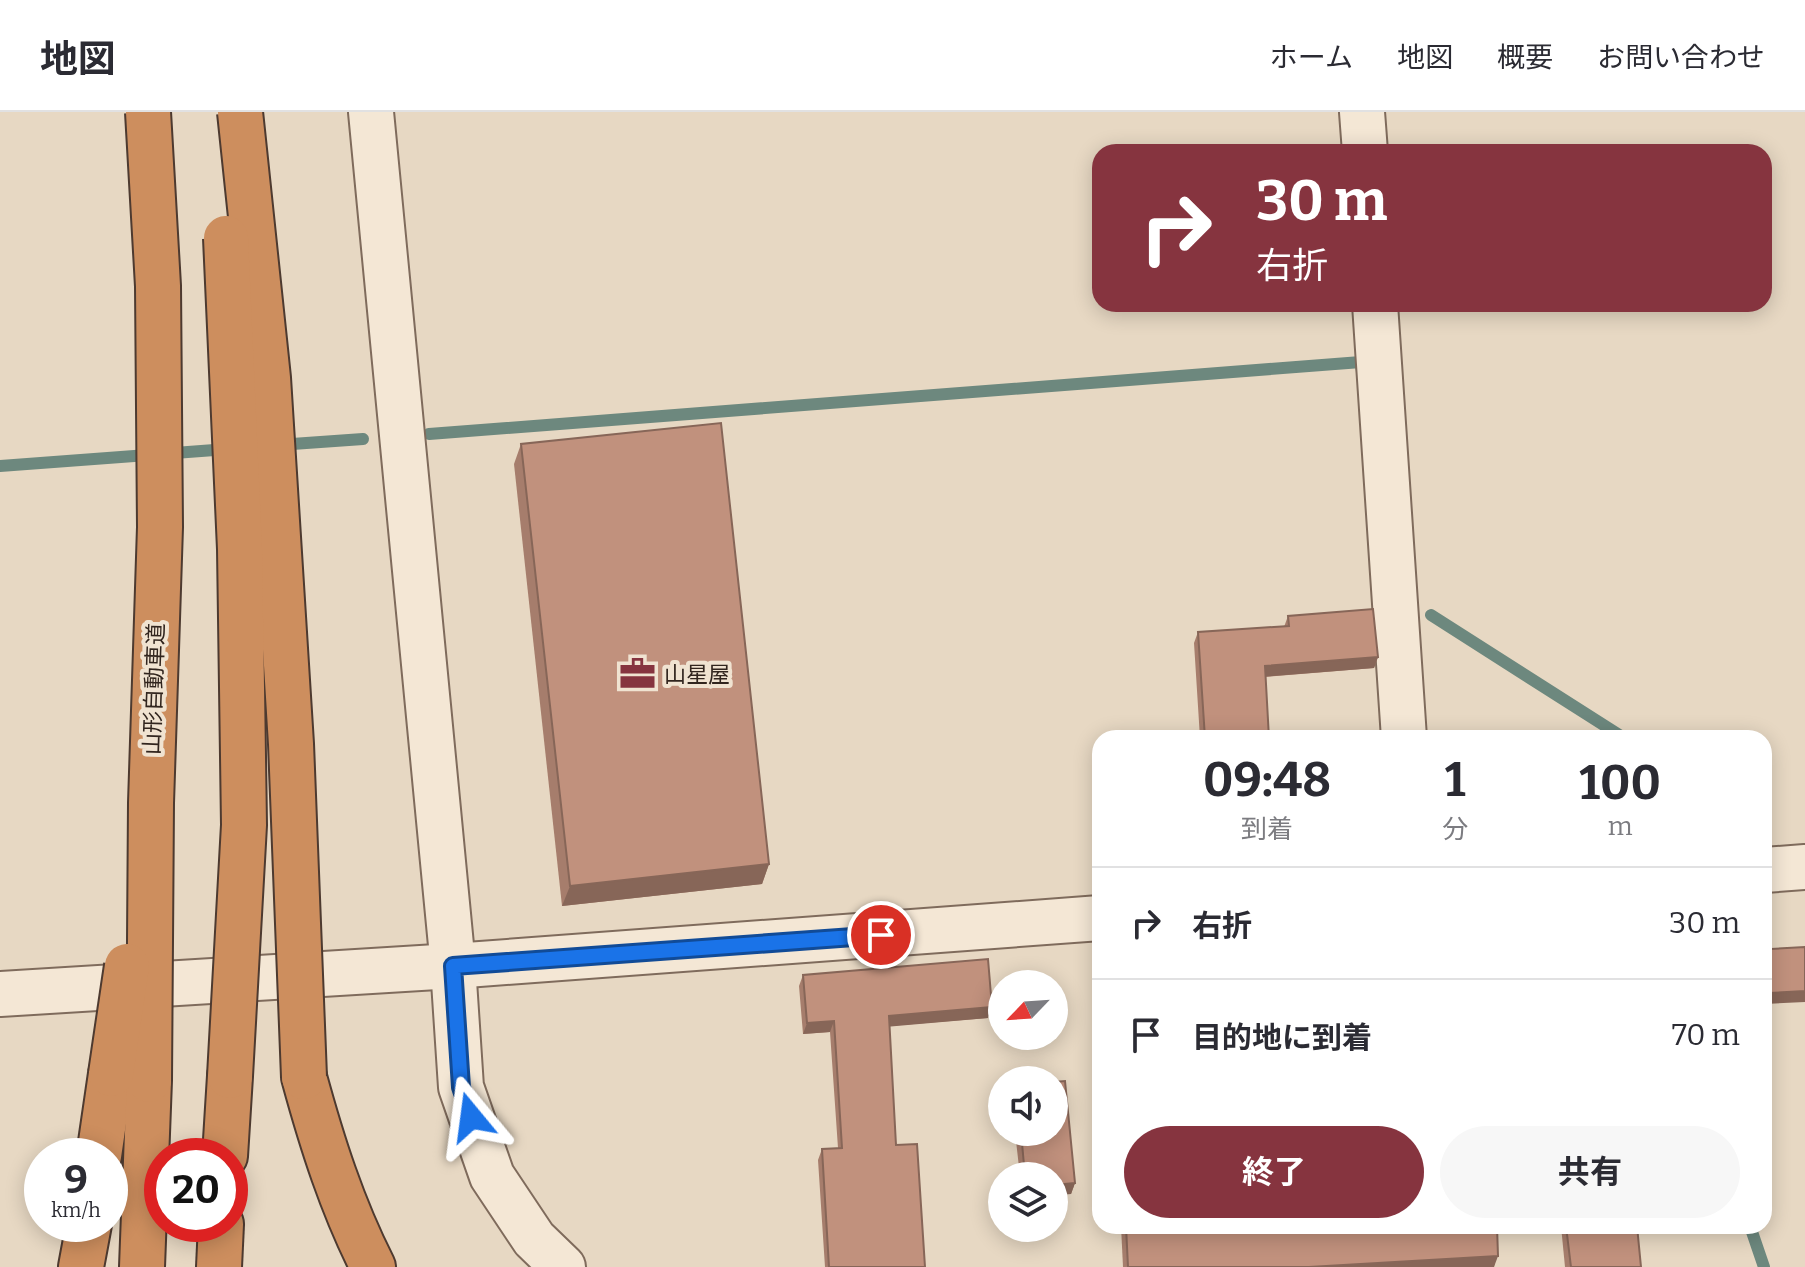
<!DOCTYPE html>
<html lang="ja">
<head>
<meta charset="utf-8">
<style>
	body { margin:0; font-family:Bitter,"Noto Sans JP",serif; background:#f7f7f7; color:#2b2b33; height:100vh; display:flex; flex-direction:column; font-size:30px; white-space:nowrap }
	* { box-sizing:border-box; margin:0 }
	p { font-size:26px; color:#7c7c81 }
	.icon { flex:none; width:44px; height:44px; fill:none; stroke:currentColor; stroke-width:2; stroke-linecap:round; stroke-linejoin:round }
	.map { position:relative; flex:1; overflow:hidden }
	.drawer { position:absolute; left:1092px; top:618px; width:680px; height:504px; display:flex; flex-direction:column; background:#fff; border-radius:24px; box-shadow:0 4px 20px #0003 }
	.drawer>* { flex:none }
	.guide { position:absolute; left:1092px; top:32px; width:680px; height:168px; border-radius:24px; box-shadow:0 4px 20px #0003; background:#86343f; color:#fff; overflow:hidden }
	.needle { width:52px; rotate:245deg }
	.controls { position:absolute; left:988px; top:858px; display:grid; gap:16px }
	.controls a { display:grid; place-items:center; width:80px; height:80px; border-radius:50%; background:#fff; box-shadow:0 4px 20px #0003; font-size:40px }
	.speed { position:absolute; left:24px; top:1026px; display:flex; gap:16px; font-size:40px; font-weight:700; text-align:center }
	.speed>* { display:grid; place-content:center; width:104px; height:104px; border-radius:50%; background:#fff; box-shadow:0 4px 20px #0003; line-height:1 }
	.speed small { font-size:20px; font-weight:400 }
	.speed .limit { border:12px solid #d22; background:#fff; color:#111 }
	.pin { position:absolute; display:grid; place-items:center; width:68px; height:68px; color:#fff; margin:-34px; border:4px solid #fff; border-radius:50%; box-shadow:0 2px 8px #0007 }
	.me { position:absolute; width:88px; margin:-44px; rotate:344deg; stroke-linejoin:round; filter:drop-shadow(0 0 6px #0008) }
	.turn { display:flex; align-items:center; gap:28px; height:168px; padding:0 32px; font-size:36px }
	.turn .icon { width:104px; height:104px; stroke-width:2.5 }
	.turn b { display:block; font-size:56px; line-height:68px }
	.eta { display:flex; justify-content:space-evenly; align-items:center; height:136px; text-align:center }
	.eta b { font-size:48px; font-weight:700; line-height:56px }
	.action { display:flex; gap:16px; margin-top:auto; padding:16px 32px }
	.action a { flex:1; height:92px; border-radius:48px; background:#86343f; color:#fff; font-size:32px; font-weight:700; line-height:92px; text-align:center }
	.action a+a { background:#f7f7f7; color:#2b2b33 }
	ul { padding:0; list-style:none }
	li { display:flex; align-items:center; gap:24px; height:112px; padding:0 32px; border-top:2px solid #e1e1e2 }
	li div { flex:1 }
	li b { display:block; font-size:30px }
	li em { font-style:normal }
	header { display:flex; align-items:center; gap:48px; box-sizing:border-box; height:112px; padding:0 40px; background:#fff; border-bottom:2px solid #e1e1e2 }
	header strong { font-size:38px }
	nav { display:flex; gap:44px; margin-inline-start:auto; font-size:28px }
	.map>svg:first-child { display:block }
</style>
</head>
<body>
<header>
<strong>地図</strong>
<nav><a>ホーム</a><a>地図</a><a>概要</a><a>お問い合わせ</a></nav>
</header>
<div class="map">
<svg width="1805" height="1155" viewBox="0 0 1805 1155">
	<rect width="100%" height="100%" fill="#e7d8c3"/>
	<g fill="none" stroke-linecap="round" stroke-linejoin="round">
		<g stroke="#6d887e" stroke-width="12">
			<polyline points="429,322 1361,250 1362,260"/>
			<polyline points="278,333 363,327"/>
			<polyline points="0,354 228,337"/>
			<polyline points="1431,503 1624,626"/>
			<polyline points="1750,1114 1764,1155"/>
		</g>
		<defs>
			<g id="minor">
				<polyline points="371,0 453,854 461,975 492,1064 534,1127 563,1155"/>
				<polyline points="1362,0 1365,40"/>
				<polyline points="1375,192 1404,626"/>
				<polyline points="1764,758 1805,755"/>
				<polyline points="0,882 453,854 1100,806"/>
			</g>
			<g id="highway">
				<path d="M 304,965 C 322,1031 342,1094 373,1155"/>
				<polyline points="99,1044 111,962"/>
				<polyline points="225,1044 230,964"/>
				<polyline points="81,1155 89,1112"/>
				<polyline points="142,1155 149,968"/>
				<polyline points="219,1155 221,1112"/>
			</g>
		</defs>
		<use href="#minor" stroke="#7f6b5c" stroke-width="48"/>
		<use href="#highway" stroke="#4d3a30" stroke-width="48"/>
		<use href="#minor" stroke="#f4e7d5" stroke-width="44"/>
		<use href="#highway" stroke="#cd8e5e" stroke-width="44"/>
		<defs>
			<g id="highway-bridge">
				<polyline points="148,0 158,174 160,415 151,691 149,968"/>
				<polyline points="240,0 268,266 291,632 304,965"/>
				<polyline points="226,126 240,437 244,713 230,964"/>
				<polyline points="111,962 127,854"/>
			</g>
		</defs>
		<use href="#highway-bridge" stroke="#4d3a30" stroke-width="48" stroke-linecap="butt"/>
		<use href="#highway-bridge" stroke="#cd8e5e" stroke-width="44"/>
	</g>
	<g fill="#a67d6c">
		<polygon points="521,332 769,752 762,772 562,794 514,352"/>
		<polygon points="1288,504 1378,545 1374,556 1265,565 1269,626 1200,626 1194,531 1198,520 1284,515"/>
		<polygon points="803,863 988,906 889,914 896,1033 925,1155 825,1155 818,1048 822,1037 838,1036 830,920 803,922 799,874"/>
		<polygon points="1015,1020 1054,1020 1075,1071 1071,1082 1054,1083 1054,1064 1020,1064"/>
		<polygon points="1121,1114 1497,1114 1494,1155 1123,1155"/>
		<polygon points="1561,1114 1637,1114 1641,1155 1565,1155"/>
	</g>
	<g fill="#876658">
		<polygon points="1378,545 1374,556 1260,565 1265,554"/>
		<polygon points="769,752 762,772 562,794 570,774"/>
		<polygon points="1805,879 1805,890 1765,892 1769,881"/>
		<polygon points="992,895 988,906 885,915 889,904"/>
		<polygon points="834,909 830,920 803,922 807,911"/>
		<polygon points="1764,937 1771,937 1767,948 1764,948"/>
		<polygon points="1075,1071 1071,1082 1054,1083 1054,1073"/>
		<polygon points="1498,1144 1494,1155 1309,1155"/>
	</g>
	<g fill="#c1917d" stroke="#876658" stroke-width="2">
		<polygon points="721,311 769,752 570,774 521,332"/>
		<polygon points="1373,497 1378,545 1265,554 1269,626 1205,626 1198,520 1289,514 1288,504"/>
		<polygon points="1764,821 1770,821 1771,837 1805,835 1805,879 1769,881 1771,937 1764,937"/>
		<polygon points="988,847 992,895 889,904 896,1033 917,1032 925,1155 829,1155 822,1037 842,1036 834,909 807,911 803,863"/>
		<polygon points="1065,969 1075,1071 1054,1073 1054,1064 1025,1064 1021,1020 1054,1020 1054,970"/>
		<polygon points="1126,1114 1497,1114 1498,1144 1309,1155 1128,1155"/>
		<polygon points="1566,1114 1637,1114 1641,1155 1571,1155"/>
	</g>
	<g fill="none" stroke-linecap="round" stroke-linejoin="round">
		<defs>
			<polyline id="route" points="471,1005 461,975 453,854 881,823"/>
		</defs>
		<use href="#route" stroke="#114b97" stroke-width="20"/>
		<use href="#route" stroke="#1a73e8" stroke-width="14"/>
	</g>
	<defs>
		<symbol id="office-bare" viewBox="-9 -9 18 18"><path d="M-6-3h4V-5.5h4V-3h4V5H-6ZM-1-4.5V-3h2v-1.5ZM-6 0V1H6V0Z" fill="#86343f" stroke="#f0e3d1" stroke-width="2.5" paint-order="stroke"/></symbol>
	</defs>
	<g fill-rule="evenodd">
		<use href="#office-bare" x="612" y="536" width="51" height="51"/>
	</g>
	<g text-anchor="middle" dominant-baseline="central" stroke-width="8" stroke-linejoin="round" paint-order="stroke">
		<g font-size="22" fill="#31251e" stroke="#f0e3d1" text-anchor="start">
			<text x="664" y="562">山星屋</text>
		</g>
		<g font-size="22" fill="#31251e" stroke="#f0e3d1">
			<text transform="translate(154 577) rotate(-88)">山形自動車道</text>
		</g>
	</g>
</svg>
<div class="controls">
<a><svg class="needle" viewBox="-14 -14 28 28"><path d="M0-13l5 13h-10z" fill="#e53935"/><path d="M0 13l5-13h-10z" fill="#7c7c81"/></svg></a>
<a><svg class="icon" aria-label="sound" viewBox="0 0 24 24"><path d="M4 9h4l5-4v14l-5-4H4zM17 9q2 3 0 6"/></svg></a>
<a><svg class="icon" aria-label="layers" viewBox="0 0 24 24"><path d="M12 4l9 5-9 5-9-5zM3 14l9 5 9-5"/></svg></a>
</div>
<div class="speed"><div>9<small>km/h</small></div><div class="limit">20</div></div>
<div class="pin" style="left:881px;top:823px;background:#d93025"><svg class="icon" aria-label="arrive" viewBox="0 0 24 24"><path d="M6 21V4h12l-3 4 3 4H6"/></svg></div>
<svg class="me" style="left:471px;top:1005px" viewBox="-20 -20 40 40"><path d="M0-17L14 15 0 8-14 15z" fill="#1a73e8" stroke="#fff" stroke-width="4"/></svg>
<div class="guide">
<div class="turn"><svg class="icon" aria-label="right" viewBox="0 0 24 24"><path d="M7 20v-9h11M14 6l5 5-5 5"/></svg><div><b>30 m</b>右折</div></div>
</div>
<section class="drawer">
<div class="eta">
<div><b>09:48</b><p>到着</p></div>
<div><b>1</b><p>分</p></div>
<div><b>100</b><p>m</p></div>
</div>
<ul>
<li><svg class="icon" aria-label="right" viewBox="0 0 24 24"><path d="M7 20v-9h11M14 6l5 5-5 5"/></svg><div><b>右折</b></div><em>30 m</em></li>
<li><svg class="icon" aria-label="arrive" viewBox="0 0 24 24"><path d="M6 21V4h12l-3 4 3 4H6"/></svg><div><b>目的地に到着</b></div><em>70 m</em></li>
</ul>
<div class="action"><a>終了</a><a>共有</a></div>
</section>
</div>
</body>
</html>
